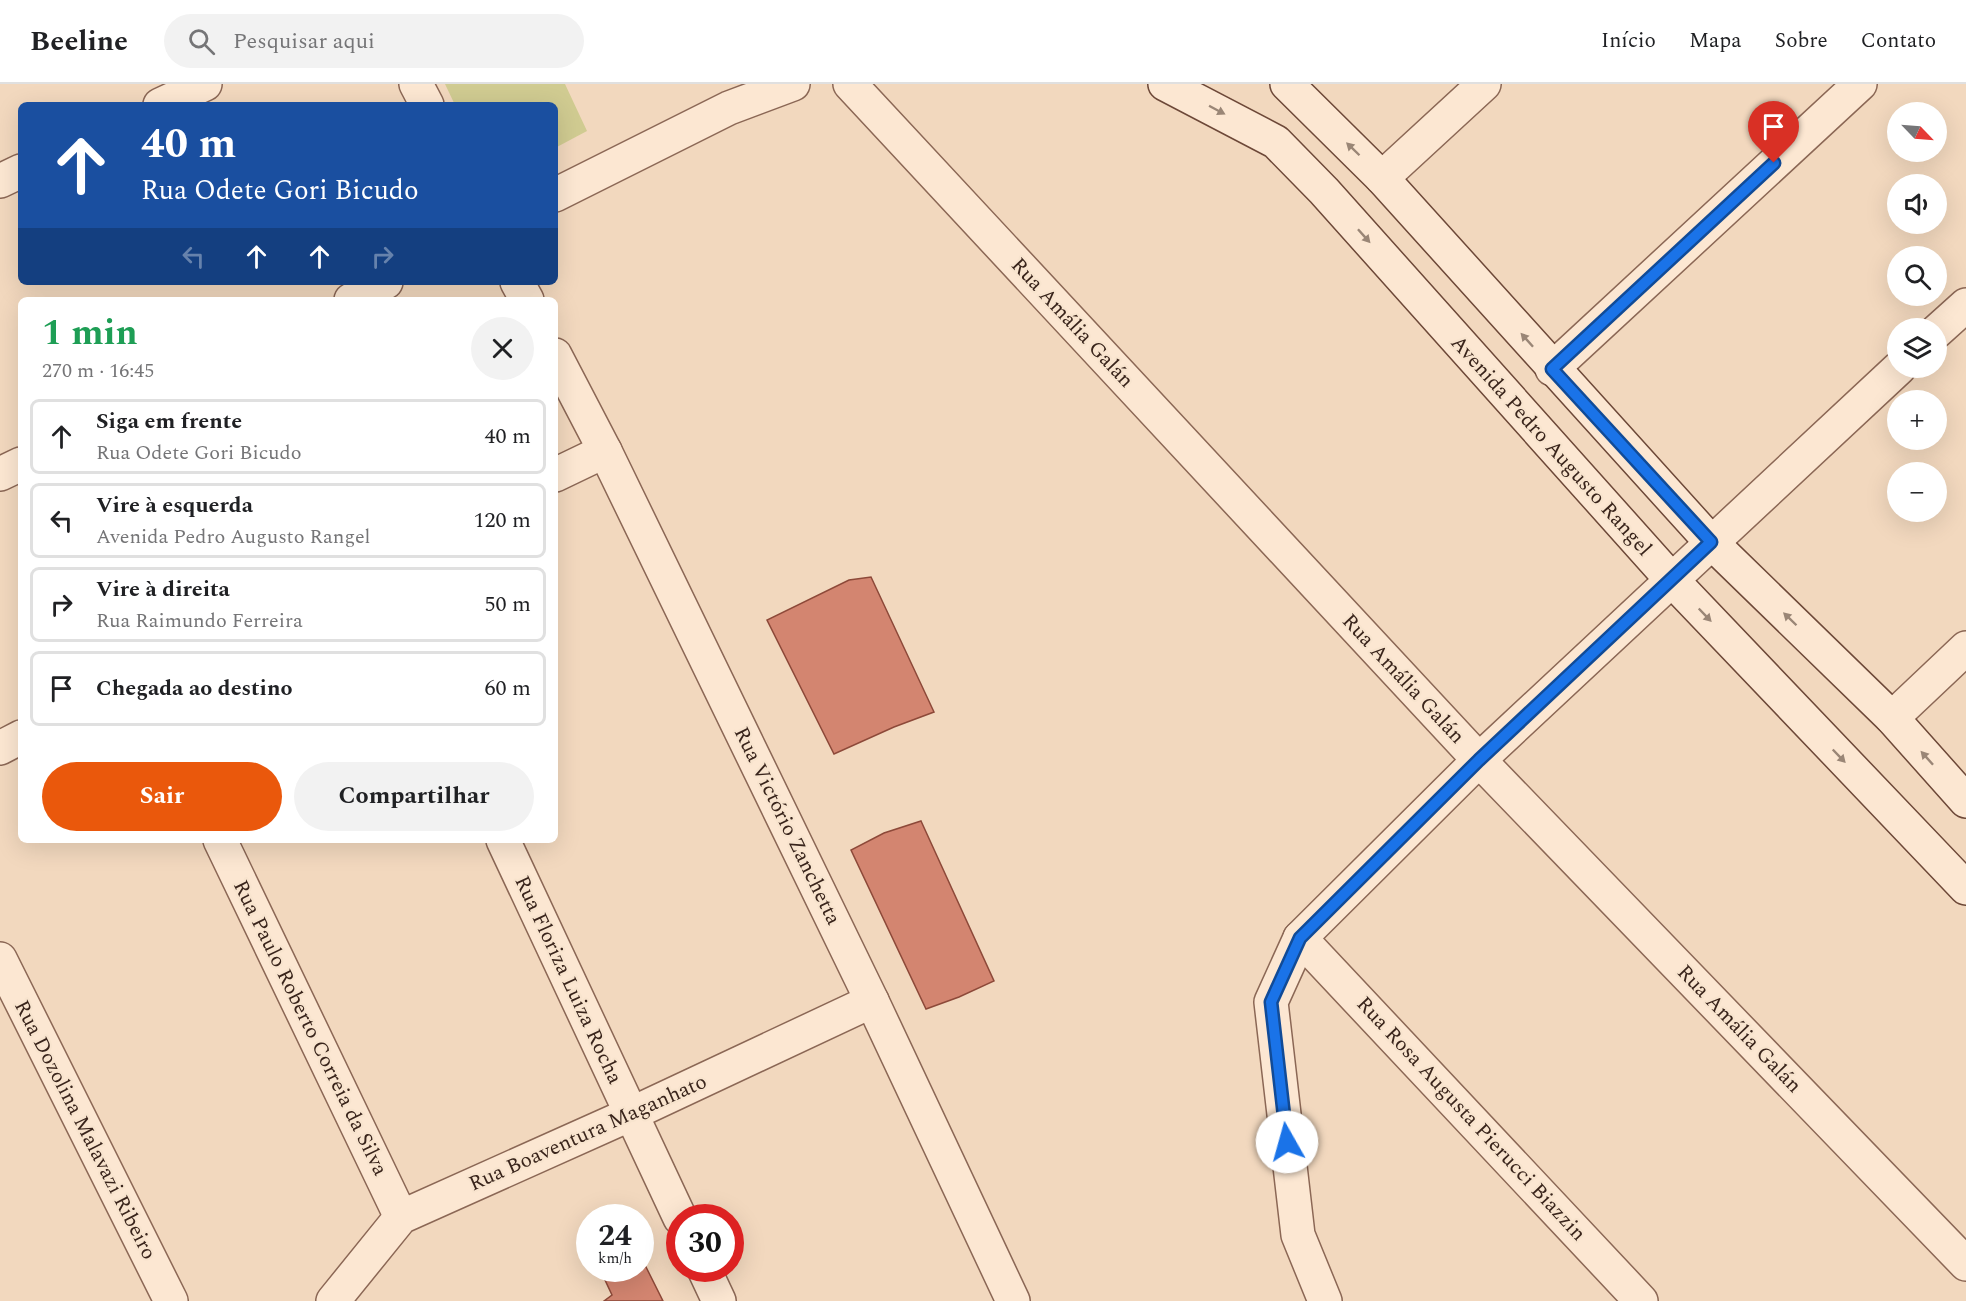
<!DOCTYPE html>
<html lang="pt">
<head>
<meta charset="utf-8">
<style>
	body { margin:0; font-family:Spectral,serif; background:#f2f2f2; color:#202124; height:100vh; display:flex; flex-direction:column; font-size:22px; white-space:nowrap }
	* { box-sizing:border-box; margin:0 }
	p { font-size:20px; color:#757577 }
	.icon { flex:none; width:33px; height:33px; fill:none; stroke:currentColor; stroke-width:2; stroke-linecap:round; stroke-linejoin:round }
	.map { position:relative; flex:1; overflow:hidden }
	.details { position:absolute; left:18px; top:213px; width:540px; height:546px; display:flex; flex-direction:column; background:#fff; border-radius:9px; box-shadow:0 6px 24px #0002 }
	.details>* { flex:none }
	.banner { position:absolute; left:18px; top:18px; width:540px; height:183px; border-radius:9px; box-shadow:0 6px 24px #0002; background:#1a4fa0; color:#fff; overflow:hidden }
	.needle { width:39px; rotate:115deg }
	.controls { position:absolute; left:1887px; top:18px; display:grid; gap:12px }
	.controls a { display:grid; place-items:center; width:60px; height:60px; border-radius:50%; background:#fff; box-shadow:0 6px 24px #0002; font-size:30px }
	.speed { position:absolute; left:576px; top:1120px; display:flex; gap:12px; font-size:30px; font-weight:700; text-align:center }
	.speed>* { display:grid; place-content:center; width:78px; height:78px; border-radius:50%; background:#fff; box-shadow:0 6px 24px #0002; line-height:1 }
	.speed small { font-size:15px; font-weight:400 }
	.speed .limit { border:9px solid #d22; background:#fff; color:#111 }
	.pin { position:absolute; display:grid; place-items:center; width:51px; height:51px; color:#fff; margin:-62px -26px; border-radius:50% 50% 50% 0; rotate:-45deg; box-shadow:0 0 6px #0007 }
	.pin .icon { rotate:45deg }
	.me { position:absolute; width:66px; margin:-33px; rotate:353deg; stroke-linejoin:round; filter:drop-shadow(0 0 4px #0008) }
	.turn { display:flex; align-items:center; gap:21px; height:126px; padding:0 24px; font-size:27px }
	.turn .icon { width:78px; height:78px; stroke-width:2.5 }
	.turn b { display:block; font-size:42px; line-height:51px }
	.lanes { display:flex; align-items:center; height:57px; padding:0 24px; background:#0003; justify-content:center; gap:30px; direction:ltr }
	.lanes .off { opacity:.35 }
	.round { display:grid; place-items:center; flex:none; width:63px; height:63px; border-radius:32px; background:#f2f2f2 }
	.summary { display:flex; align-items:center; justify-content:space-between; height:102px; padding:0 24px }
	h1 { font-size:36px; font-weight:700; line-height:45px; color:#1e9e55 }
	.action { display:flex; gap:12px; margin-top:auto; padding:12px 24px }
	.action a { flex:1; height:69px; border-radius:36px; background:#ea580c; color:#fff; font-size:24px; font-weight:700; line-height:69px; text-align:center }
	.action a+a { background:#f2f2f2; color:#202124 }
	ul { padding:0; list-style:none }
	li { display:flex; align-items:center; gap:18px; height:75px; margin:0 12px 9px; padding:0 12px; border:3px solid #e0e0e0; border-radius:9px }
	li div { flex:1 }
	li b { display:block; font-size:22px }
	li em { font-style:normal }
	header { display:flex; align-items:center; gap:36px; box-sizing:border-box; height:84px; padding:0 30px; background:#fff; border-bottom:2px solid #e0e0e0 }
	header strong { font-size:28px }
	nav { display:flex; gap:33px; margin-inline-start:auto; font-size:21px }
	.search { width:420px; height:54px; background:#f2f2f2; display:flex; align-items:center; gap:15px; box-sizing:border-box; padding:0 21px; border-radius:33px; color:#757577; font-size:22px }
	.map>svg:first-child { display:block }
</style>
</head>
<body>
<header>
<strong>Beeline</strong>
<div class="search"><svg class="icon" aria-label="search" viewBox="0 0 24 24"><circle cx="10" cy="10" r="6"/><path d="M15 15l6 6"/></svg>Pesquisar aqui</div>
<nav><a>Início</a><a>Mapa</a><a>Sobre</a><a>Contato</a></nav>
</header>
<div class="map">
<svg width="1966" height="1217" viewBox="0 0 1966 1217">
	<rect width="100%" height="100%" fill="#f2d8be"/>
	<polygon fill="#d0cb91" points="445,0 565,0 587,47 555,64 555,21 455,21"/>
	<g fill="#d38570" stroke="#8d4939" stroke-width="1.5">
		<polygon points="871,493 934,628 894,643 834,670 767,536 849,496"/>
		<polygon points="921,737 994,897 959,913 926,925 851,766 884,749"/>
		<polygon points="643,1177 663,1217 604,1217 612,1211 605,1196 627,1185 640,1185 640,1178"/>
	</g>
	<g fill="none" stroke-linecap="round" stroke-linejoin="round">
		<defs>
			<g id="street">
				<polyline points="416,0 427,21"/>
				<polyline points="850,0 1479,676 1966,1180"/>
				<polyline points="160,21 205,0"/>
				<polyline points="1382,94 1484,0"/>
				<polyline points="0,97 21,87"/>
				<polyline points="555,111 729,24 793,0"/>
				<polyline points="517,198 527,216"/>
				<polyline points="351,216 386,198"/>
				<polyline points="1936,248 1966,221"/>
				<polyline points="555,271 605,367 872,917 1013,1217"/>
				<polyline points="1552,285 1860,0"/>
				<polyline points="0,390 21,380"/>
				<polyline points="555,391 605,367"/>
				<polyline points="1892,634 1966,564"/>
				<polyline points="0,664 21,653"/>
				<polyline points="220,756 401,1133"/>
				<polyline points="503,756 680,1134"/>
				<polyline points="1300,854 1641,1217"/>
				<polyline points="0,875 171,1217"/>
				<polyline points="704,1185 719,1217"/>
				<polyline points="333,1217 401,1133 631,1030 872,917"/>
				<polyline points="1325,1217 1298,1151 1271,918 1300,854 1479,676 1899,284"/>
			</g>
			<g id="secondary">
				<polyline points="1165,0 1276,58 1324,107 1671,495 1966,804"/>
				<polyline points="1287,0 1382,94 1711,458 1892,634 1966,717"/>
			</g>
		</defs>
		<use href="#street" stroke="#8b6755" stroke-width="36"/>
		<use href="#secondary" stroke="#6d4838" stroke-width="36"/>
		<use href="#street" stroke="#fce7d2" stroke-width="33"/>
		<use href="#secondary" stroke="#fce7d2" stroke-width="33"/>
	</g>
	<defs><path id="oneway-solid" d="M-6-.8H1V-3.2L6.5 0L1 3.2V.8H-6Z" transform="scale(1.5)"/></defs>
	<g fill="#9a8676">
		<use href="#oneway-solid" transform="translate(1217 26) rotate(28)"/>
		<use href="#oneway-solid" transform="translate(1353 65) rotate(-136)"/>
		<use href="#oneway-solid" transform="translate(1364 152) rotate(48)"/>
		<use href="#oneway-solid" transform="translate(1527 256) rotate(-132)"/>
		<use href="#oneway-solid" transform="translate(1705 531) rotate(46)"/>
		<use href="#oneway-solid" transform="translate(1790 535) rotate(-136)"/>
		<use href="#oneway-solid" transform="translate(1839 672) rotate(46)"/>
		<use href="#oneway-solid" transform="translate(1927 674) rotate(-132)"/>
	</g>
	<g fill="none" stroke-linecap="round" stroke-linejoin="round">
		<defs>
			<polyline id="route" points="1287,1058 1271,918 1300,854 1479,676 1711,458 1552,285 1774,79"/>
		</defs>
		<use href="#route" stroke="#114b97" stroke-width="15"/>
		<use href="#route" stroke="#1a73e8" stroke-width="10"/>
	</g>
	<g text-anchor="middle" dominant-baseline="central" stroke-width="4.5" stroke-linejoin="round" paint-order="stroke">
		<g font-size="21" fill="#39241b" stroke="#f8e4ce">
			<text transform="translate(1072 239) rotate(47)">Rua Amália Galán</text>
			<text transform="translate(1551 362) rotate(48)">Avenida Pedro Augusto Rangel</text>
			<text transform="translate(1403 595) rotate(47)">Rua Amália Galán</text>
			<text transform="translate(787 742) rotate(64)">Rua Victório Zanchetta</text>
			<text transform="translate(568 896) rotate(65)">Rua Floriza Luiza Rocha</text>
			<text transform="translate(310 944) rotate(64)">Rua Paulo Roberto Correia da Silva</text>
			<text transform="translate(1739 945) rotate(46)">Rua Amália Galán</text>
			<text transform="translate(1471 1035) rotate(47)">Rua Rosa Augusta Pierucci Biazzin</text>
			<text transform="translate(85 1046) rotate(63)">Rua Dozolina Malavazi Ribeiro</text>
			<text transform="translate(588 1049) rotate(-24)">Rua Boaventura Maganhato</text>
		</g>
	</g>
</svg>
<div class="controls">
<a><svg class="needle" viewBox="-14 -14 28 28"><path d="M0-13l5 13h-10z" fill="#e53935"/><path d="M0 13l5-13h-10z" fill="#757577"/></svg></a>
<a><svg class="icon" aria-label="sound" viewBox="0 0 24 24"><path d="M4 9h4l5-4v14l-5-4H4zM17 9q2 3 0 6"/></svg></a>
<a><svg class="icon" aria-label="search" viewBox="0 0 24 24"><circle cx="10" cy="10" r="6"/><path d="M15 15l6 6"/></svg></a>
<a><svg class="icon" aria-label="layers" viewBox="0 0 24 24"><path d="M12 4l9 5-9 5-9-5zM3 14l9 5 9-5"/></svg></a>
<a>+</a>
<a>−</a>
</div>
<div class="speed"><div>24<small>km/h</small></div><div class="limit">30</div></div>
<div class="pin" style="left:1774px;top:79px;background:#d93025"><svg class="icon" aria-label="arrive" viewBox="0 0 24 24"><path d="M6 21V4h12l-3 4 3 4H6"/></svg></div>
<svg class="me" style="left:1287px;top:1058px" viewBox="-20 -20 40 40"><circle r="19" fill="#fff"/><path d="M0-13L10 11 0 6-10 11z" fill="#1a73e8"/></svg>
<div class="banner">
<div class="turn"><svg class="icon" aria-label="ahead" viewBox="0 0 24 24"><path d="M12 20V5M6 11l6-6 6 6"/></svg><div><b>40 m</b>Rua Odete Gori Bicudo</div></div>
<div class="lanes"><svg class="icon off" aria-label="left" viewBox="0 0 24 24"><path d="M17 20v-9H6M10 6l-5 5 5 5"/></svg><svg class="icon" aria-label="ahead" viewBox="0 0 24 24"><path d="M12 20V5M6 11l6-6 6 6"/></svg><svg class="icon" aria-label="ahead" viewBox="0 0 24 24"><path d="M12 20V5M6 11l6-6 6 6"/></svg><svg class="icon off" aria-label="right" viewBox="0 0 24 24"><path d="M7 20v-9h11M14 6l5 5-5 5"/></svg></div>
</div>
<section class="details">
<div class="summary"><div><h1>1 min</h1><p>270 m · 16:45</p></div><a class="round"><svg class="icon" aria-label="close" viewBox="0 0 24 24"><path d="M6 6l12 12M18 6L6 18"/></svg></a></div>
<ul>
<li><svg class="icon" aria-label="ahead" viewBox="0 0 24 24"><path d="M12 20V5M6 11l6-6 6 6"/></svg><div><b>Siga em frente</b><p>Rua Odete Gori Bicudo</p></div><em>40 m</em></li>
<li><svg class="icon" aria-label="left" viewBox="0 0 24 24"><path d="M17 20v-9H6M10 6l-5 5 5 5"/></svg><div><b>Vire à esquerda</b><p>Avenida Pedro Augusto Rangel</p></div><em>120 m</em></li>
<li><svg class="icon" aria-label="right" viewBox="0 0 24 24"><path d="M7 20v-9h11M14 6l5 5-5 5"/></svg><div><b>Vire à direita</b><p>Rua Raimundo Ferreira</p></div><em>50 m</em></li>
<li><svg class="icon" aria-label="arrive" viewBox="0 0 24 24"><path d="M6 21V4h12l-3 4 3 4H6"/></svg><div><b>Chegada ao destino</b></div><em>60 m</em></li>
</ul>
<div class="action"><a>Sair</a><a>Compartilhar</a></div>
</section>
</div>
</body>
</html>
